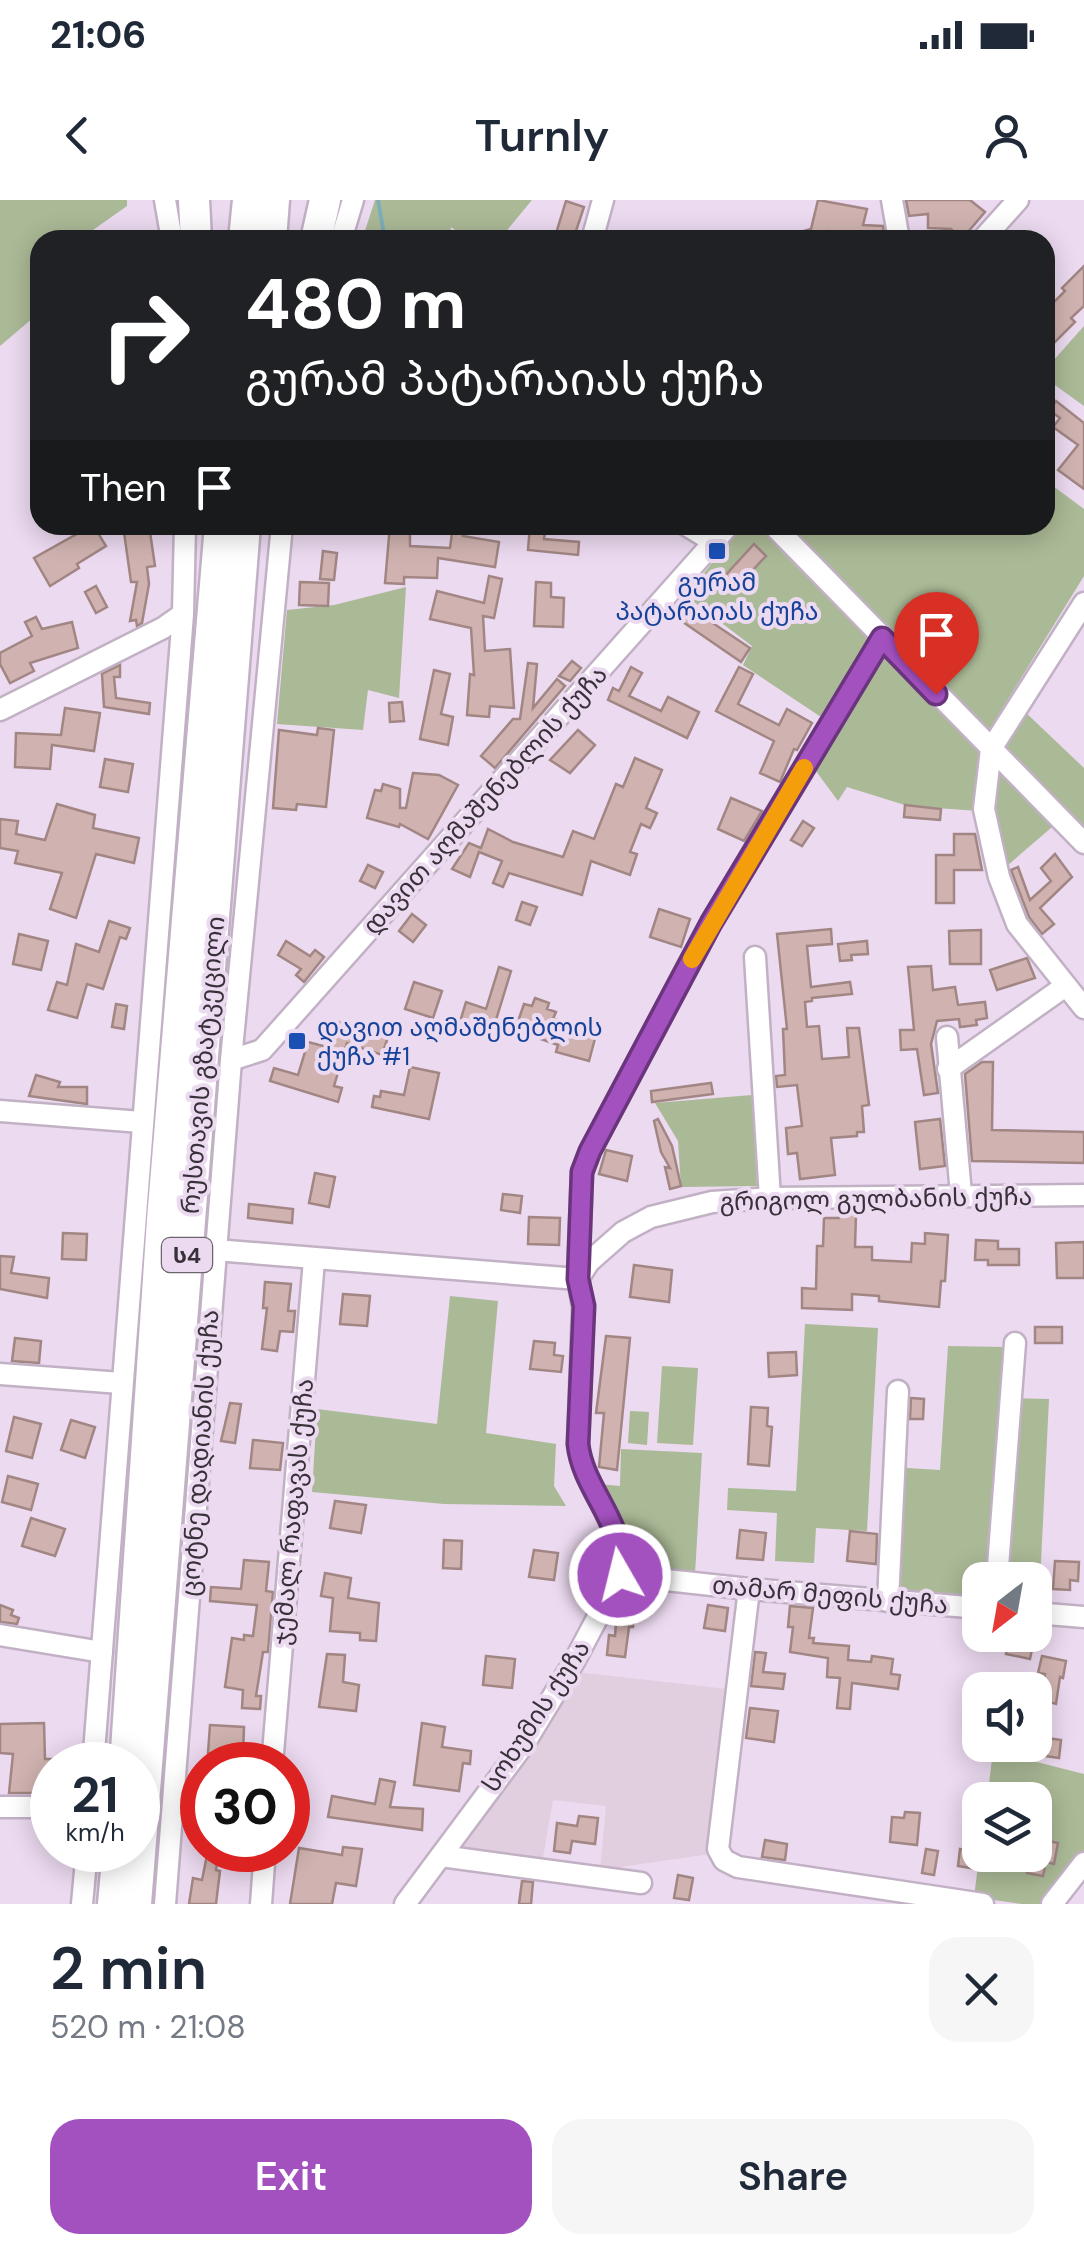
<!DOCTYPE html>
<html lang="en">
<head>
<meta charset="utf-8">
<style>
	body { margin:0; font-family:"DM Sans","Noto Sans Georgian",sans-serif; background:#f6f6f7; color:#1f2937; height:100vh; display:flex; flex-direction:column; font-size:38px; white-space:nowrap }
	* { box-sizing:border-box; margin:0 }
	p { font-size:32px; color:#747a83 }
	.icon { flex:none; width:55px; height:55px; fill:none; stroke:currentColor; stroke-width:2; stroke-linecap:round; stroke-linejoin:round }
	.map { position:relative; height:1704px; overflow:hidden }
	.panel { display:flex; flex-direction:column; background:#fff; flex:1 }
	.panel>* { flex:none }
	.guide { position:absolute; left:30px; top:30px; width:1025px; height:305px; border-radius:30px; box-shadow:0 5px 25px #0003; background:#202124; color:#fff; overflow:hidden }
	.needle { width:65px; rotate:211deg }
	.fabs { position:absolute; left:962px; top:1362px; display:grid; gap:20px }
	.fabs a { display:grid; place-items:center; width:90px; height:90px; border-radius:20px; background:#fff; box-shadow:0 5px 25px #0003; font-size:50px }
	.speed { position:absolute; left:30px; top:1542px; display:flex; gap:20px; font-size:50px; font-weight:700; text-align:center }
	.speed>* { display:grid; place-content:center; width:130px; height:130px; border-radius:50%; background:#fff; box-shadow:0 5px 25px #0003; line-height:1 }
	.speed small { font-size:25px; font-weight:400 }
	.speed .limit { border:15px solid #d22; background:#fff; color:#111 }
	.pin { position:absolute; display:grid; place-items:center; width:85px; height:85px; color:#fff; margin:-102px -42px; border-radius:50% 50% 50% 0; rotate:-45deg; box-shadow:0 0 10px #0007 }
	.pin .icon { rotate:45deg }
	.me { position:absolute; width:110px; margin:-55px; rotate:352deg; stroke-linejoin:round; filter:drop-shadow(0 0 8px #0008) }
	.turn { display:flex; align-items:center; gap:35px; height:210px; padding:0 50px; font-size:45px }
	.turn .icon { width:130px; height:130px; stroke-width:2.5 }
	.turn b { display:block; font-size:70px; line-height:85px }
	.then { display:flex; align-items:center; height:95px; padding:0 50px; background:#0003; gap:20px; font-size:38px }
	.round { display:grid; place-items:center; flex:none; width:105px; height:105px; border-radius:30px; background:#f6f6f7 }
	.head { display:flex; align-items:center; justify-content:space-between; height:170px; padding:0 50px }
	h1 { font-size:60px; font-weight:600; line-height:75px }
	.cta { display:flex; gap:20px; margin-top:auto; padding:20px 50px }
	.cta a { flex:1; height:115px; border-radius:30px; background:#a451c0; color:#fff; font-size:40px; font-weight:600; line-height:115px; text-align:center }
	.cta a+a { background:#f6f6f7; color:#1f2937 }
	.status { display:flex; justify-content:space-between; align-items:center; height:70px; padding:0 50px; background:#fff; direction:ltr }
	.status svg { height:28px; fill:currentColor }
	header { display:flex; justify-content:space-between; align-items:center; height:130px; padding:0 50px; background:#fff; font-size:45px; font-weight:600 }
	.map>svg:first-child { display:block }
</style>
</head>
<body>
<div class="status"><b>21:06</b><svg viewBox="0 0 49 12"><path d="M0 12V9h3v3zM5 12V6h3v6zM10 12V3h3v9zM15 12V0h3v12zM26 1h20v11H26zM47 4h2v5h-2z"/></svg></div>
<header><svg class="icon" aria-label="back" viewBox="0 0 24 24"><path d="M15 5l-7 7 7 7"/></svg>Turnly<svg class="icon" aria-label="person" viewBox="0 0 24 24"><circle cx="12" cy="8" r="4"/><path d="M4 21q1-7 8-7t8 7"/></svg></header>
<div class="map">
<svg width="1084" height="1704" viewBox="0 0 1084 1704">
	<rect width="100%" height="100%" fill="#ecdaf0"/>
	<polygon fill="#e1cede" points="576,1472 727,1489 710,1654 600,1670 606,1606 553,1600 542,1663 459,1653"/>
	<g fill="#aab996">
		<polygon points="0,0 127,0 127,6 93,30 100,40 40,40 40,112 0,146"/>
		<polygon points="375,0 532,0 499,40 468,40 451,27 450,40 362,40"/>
		<polygon points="1084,126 1084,206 1045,178 1045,170"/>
		<polygon points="1045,280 1084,309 1084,376 989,530 787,325 1045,325"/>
		<polygon points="742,325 756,325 873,444 827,521 743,465 752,446 686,396"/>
		<polygon points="406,387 399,498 368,490 363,530 277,524 287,410 334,405"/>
		<polygon points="884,453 984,550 979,611 908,606 847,587 838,601 813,567"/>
		<polygon points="1023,510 1084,568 1084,629 1000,546"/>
		<polygon points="994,559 1058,622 1001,671 990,606"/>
		<polygon points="752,895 757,986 681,987 678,941 655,903"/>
		<polygon points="450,1096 498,1101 486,1233 556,1244 554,1286 566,1306 444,1304 312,1292 317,1209 437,1224"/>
		<polygon points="805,1124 878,1128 867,1331 816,1328 814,1363 775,1361 777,1313 727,1310 728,1288 796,1291"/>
		<polygon points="948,1146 1005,1147 1001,1198 1049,1199 1039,1403 1035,1402 1035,1380 980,1380 980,1398 883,1389 891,1267 940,1270"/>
		<polygon points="662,1166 698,1168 693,1245 657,1243"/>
		<polygon points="630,1211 649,1212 647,1245 628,1243"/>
		<polygon points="621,1249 702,1253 695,1374 631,1371 598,1284 620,1286"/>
		<polygon points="993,1551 1084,1574 1084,1656 1047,1704 1022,1704 974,1697 980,1650 980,1655 1035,1655 1035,1600 987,1600"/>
	</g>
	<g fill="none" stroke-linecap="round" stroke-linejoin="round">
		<polyline stroke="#7fadb8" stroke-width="4" points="378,0 385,40"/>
	</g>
	<g fill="#d0b3b0" stroke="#a18683" stroke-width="2.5">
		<polygon points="818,0 867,9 863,25 883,26 885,40 868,40 829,31 827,40 793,34 811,29"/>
		<polygon points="906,0 970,0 985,12 962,39 951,29 928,28 928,14 909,16"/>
		<polygon points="566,1 584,7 573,40 554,40"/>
		<polygon points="1084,66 1084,106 1071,118 1075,122 1052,145 1045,138 1045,111 1065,91 1062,88"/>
		<polygon points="1056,201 1084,223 1084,289 1058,270 1078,245 1053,227 1060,218 1049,210"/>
		<polygon points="93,325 106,346 77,364 79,368 50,386 34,358"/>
		<polygon points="123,325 149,325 155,366 147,367 149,384 142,423 137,426 136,420 130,421 137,382 131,382"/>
		<polygon points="390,325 410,325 410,346 450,348 453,325 465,325 463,336 499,342 495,367 438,358 437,378 404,377 404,384 385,383"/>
		<polygon points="530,325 546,325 544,339 579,342 578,355 528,350"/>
		<polygon points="754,344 766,356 735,389 723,378"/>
		<polygon points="323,351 337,353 334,380 320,379"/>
		<polygon points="489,376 502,379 494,418 483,416 485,451 510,449 514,508 490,506 489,517 467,515 470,474 474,475 471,428 430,419 437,391 484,403"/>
		<polygon points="300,382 329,383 328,406 299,405"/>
		<polygon points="536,382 551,383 551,397 564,398 563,427 534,426"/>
		<polygon points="96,386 107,407 96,413 85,392"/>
		<polygon points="686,405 750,448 741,462 677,418"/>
		<polygon points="36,417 42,429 72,422 78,448 30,463 34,471 10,483 0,464 0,453 32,436 25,422"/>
		<polygon points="572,461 581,468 570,481 559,476"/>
		<polygon points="528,463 537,464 533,508 557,479 565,486 495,568 481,556 513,519 520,519"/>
		<polygon points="120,465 120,477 114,477 116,498 150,503 149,514 104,507 102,474"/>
		<polygon points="631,467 642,473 629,496 661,511 668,497 699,512 687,538 608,500 613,488 619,491"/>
		<polygon points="739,467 753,474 738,504 779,525 787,509 812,523 797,550 794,549 780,582 760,573 774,541 716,511"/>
		<polygon points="434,470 450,474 441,514 453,517 448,545 420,539"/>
		<polygon points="402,502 404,521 390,522 389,503"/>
		<polygon points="65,508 100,513 94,551 52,545 50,569 15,567 16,533 61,535"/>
		<polygon points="318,528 334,530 326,607 297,604 296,610 273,608 279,530 317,535"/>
		<polygon points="578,530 595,545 570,573 550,560"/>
		<polygon points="635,558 662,570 646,608 657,613 650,628 641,624 630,652 637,654 630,675 591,661 582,695 509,673 503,687 493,683 502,661 479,652 470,677 452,669 469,643 481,648 488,629 513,642 563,657 573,631 594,639 616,584 623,587"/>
		<polygon points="105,559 133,564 128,592 100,587"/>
		<polygon points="413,573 439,575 458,585 428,639 400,624 399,627 367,618 375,590 381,591 383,584 400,589 400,608 406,608"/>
		<polygon points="731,598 762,611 744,641 718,629"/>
		<polygon points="57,604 95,615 93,628 139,638 134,663 96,654 76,718 50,709 62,673 15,663 18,651 0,648 0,619 18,621 16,634 45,640"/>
		<polygon points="905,605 941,609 940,620 904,617"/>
		<polygon points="803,621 814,628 802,646 791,640"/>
		<polygon points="954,634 975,634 982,670 954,670 954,703 936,703 936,655 954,655"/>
		<polygon points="1055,654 1072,677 1040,708 1054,724 1042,734 1029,717 1011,670 1018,667 1030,700 1051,681 1041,668"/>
		<polygon points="368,665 383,672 375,688 360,681"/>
		<polygon points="522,702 537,707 530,725 516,720"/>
		<polygon points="659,709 690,719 681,747 650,737"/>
		<polygon points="412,714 426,725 413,742 399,731"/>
		<polygon points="109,721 130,728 126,739 120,737 103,789 87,784 77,818 48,810 57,782 67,785 76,744 99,752"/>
		<polygon points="831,729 832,744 807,746 811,787 850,782 852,794 812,798 812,801 805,802 807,827 819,826 822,859 849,857 847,828 859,828 869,905 862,906 864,932 857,932 857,936 831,938 835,975 800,979 797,953 788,954 786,928 802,926 797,885 777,887 776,876 785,875 783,829 787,829 777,734"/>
		<polygon points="981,730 981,764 950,764 949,731"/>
		<polygon points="19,734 48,741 41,770 13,764"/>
		<polygon points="286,741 310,756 315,750 324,757 304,782 296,775 301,769 278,755"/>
		<polygon points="867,741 868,754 851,755 852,760 840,761 838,744"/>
		<polygon points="1027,758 1035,778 997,790 990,770"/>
		<polygon points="931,766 933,790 955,787 958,805 985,802 987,818 976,820 977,825 960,827 959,819 937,821 931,844 938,893 924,895 917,849 901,850 900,830 914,830 908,767"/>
		<polygon points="499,767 511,771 492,833 459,825 466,802 486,809"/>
		<polygon points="414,782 442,791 433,818 405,809"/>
		<polygon points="535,798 549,803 547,809 556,812 553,819 597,831 589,861 556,852 558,845 515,830 524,804 532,806"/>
		<polygon points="116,804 127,806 124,829 112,827"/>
		<polygon points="335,821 388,837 382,855 347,843 334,886 342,888 338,902 270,881 274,868 298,875 308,842 327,847"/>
		<polygon points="982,862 993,862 992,930 1084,932 1084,963 972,961 965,874"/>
		<polygon points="410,867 439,873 429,919 372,907 374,896 380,897 381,891 404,895"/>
		<polygon points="36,875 60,882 58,887 87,887 87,904 29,896"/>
		<polygon points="711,883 713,894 652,902 651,891"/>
		<polygon points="658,919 672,946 681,986 670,989 665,967 670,968 661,952 654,921"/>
		<polygon points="940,919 945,966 920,969 915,922"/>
		<polygon points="606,950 632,956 627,981 599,974"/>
		<polygon points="315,973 335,977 329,1007 309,1003"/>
		<polygon points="503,994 522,996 520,1013 501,1010"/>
		<polygon points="249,1004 293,1009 292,1023 248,1018"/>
		<polygon points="839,1014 856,1014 855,1047 872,1047 872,1060 911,1062 912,1043 925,1044 925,1033 948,1035 945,1081 941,1081 939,1107 879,1101 879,1096 852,1094 852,1110 802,1108 802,1088 816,1089 817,1046 823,1046 824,1018 839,1018"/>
		<polygon points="529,1017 560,1018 559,1045 528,1044"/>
		<polygon points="63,1033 87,1034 86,1060 62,1059"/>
		<polygon points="976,1040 998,1041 998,1049 1019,1049 1019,1065 988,1065 988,1060 975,1060"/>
		<polygon points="1084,1042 1084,1078 1057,1078 1056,1043"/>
		<polygon points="0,1056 14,1057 11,1073 49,1078 47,1098 0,1089"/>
		<polygon points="634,1065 672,1070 669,1102 630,1097"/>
		<polygon points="265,1082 291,1084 288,1111 295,1111 293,1132 280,1131 277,1151 262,1149 267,1108 263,1108"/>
		<polygon points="343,1094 370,1096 367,1126 340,1124"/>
		<rect x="1035" y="1127" width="27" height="16"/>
		<polygon points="606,1136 630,1138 617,1270 599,1267 604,1213 596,1213"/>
		<polygon points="15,1138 41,1141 39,1163 12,1161"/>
		<polygon points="534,1141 555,1143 554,1155 563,1156 561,1172 530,1169"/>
		<polygon points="796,1152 797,1175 769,1177 768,1153"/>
		<polygon points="911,1198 924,1199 923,1219 910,1219"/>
		<polygon points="230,1203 241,1204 235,1243 221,1241"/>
		<polygon points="751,1207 768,1208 767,1226 772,1227 769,1266 748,1264"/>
		<polygon points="14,1217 41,1224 32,1258 6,1251"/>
		<polygon points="71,1220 95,1227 85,1258 61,1250"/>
		<polygon points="253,1240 283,1243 280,1270 250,1268"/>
		<polygon points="8,1276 38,1284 31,1310 2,1302"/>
		<polygon points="335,1301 366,1305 361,1333 330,1328"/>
		<polygon points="31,1318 65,1329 55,1356 22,1346"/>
		<polygon points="740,1330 766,1333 763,1360 737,1358"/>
		<polygon points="850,1331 877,1334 876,1364 847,1361"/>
		<polygon points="444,1340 462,1341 461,1369 443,1368"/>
		<polygon points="534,1350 558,1353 554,1380 529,1377"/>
		<polygon points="244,1360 269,1362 266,1391 273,1392 268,1452 263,1452 256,1496 261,1496 260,1509 242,1508 243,1490 225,1487 232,1438 244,1440 244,1435 253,1436 257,1405 210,1401 211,1387 241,1389"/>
		<polygon points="1055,1361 1079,1362 1078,1381 1070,1380 1070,1390 1053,1389"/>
		<polygon points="325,1373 351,1378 348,1398 379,1403 376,1441 360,1440 360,1433 330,1431 333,1398 321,1396"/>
		<polygon points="628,1390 643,1391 642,1401 635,1401 633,1427 629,1427 625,1457 607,1455 609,1435 615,1436 617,1410 623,1404"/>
		<polygon points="0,1405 13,1410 11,1415 19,1418 17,1424 0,1422"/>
		<polygon points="708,1405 728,1408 725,1431 704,1428"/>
		<polygon points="790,1406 813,1408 809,1438 814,1438 813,1443 849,1446 848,1460 871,1462 872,1456 893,1459 891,1474 900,1475 898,1489 852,1483 850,1509 837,1508 840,1478 827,1477 828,1458 790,1452 793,1427 788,1427"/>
		<polygon points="1010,1435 1035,1435 1030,1459 1006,1454"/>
		<polygon points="755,1452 766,1453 763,1472 785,1474 783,1489 751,1486"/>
		<polygon points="327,1454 345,1455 343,1482 359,1485 356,1511 319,1507"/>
		<polygon points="486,1456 515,1459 512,1488 483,1485"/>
		<polygon points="1042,1456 1066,1461 1063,1478 1060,1477 1056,1504 1039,1499 1045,1474 1038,1473"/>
		<polygon points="750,1508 778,1511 774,1542 746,1538"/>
		<polygon points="44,1523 45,1559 52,1559 52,1593 9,1593 13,1554 0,1553 0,1524"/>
		<polygon points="422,1523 445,1527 442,1547 471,1551 470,1564 463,1563 459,1591 414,1585"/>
		<polygon points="210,1525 244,1527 243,1554 208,1553"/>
		<polygon points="1041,1537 1061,1540 1059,1558 1038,1555"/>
		<polygon points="380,1579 395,1582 390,1607 423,1609 422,1630 328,1617 332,1596 375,1604"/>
		<polygon points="905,1612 920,1613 917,1645 890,1642 892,1617 904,1618"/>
		<polygon points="579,1616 598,1618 595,1644 572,1641 570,1653 554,1651 557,1623 577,1626"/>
		<polygon points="1035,1638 1058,1643 1054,1664 1046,1662 1043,1676 1027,1673 1031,1655 1035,1655"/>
		<polygon points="765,1640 787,1644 785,1660 762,1657"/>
		<polygon points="343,1647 362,1649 356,1686 336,1683 332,1704 290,1704 299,1648 342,1655"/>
		<polygon points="926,1649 938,1651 934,1675 922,1673"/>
		<polygon points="960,1649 978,1652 976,1669 958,1666"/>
		<polygon points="208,1650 219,1650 216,1670 220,1671 216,1704 189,1704 193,1678 202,1680"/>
		<polygon points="678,1675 693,1678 689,1700 674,1698"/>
		<polygon points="522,1681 533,1682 531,1704 519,1704"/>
	</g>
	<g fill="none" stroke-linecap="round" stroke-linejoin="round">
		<defs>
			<g id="minor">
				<polyline points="165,0 172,40"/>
				<polyline points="892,0 899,40"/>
				<polyline points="341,40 353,0"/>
				<polyline points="592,40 603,0"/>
				<polyline points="982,40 1018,0"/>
				<polyline points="686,325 714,342"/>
				<polyline points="773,325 1084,643"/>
				<polyline points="1084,403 991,549 984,609 999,677 1017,724 1084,808"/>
				<polyline points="0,510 163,428 183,414"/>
				<polyline points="755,757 770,998"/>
				<polyline points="947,837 961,994"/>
				<polyline points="231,860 262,850 729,325"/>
				<polyline points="948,869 1064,787"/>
				<polyline points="0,911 141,922"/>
				<polyline points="215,1050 578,1079"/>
				<polyline points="578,1079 589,1062 623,1032 651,1017 712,1002 770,998 1084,995"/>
				<polyline points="0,1174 121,1183"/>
				<polyline points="620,1375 749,1389 980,1408"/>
				<polyline points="997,1380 1015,1143"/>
				<polyline points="749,1389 718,1649 724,1660 738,1667 983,1704"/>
				<polyline points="888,1401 898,1191"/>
				<polyline points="1035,1413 1084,1417"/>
				<polyline points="0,1435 102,1452"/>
				<polyline points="93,1565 183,414 185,325"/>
				<polyline points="272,1565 314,1060"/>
				<polyline points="0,1607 52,1607"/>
				<polyline points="441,1656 641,1683"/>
				<polyline points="82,1704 87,1650"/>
				<polyline points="165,1704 231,860 282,325"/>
				<polyline points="261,1704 265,1650"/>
				<path d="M 405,1704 L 524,1544 L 575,1460 L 620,1375 C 627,1325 583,1291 578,1244 L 583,1107 L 578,1079 L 582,972 L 590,951 L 711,723 L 882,438"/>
				<polyline points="1052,1704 1084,1663"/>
			</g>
			<g id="highway">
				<polyline points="194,0 196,40"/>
				<polyline points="244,40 248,0"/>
				<polyline points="271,40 274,0"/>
				<polyline points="316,40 325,0"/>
				<polyline points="125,1565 162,1020 220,325"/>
				<polyline points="113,1704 118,1650"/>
				<polyline points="136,1704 245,325"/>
			</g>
		</defs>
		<use href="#minor" stroke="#c2b1c5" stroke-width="25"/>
		<use href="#highway" stroke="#c2b1c5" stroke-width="35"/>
		<use href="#minor" stroke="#fff" stroke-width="20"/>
		<use href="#highway" stroke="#fff" stroke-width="30"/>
	</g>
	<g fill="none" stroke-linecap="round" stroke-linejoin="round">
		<defs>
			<path id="route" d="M 620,1375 C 628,1325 583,1291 578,1244 L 584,1106 L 578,1079 L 582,972 L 590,951 L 711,723 L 882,438 L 936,494"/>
		</defs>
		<use href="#route" stroke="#6b357d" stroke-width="25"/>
		<use href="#route" stroke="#a451c0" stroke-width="18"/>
		<polyline stroke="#f59e0b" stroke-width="18" points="692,759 804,568"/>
	</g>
	<g fill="#1a4fb4" stroke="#ecdaf0" stroke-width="4">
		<rect x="707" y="341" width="20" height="20" rx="5"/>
		<rect x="287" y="831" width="20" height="20" rx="5"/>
	</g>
	<g text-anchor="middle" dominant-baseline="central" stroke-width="8" stroke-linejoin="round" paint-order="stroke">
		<rect fill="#ecdaf0" stroke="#6e6470" stroke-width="2.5" x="162" y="1038" width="50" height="34" rx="8"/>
		<g font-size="22" font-weight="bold" fill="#383139">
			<text x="187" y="1055">ს4</text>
		</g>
		<g font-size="25" fill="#164399" stroke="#ecdaf0">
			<text x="717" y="382">გურამ<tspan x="717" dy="29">პატარაიას ქუჩა</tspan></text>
			<text x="317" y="827" text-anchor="start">დავით აღმაშენებლის<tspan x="317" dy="29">ქუჩა #1</tspan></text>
		</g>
		<g font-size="25" fill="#383139" stroke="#ecdaf0">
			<text transform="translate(485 600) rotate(-48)">დავით აღმაშენებლის ქუჩა</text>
			<text transform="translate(203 865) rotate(-85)">რუსთავის გზატკეცილი</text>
			<text transform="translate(876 999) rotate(-1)">გრიგოლ გულბანის ქუჩა</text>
			<text transform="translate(200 1253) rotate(-86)">ცოტნე დადიანის ქუჩა</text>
			<text transform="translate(293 1312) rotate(-85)">ჯემალ რაფავას ქუჩა</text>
			<text transform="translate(830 1395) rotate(5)">თამარ მეფის ქუჩა</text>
			<text transform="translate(536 1516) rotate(-57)">სოხუმის ქუჩა</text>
		</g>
	</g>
</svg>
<div class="fabs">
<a><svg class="needle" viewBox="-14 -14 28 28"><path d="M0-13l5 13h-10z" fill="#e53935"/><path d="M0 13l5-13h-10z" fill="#747a83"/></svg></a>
<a><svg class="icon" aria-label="sound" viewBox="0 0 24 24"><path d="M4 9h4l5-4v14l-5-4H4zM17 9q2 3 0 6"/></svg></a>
<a><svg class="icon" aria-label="layers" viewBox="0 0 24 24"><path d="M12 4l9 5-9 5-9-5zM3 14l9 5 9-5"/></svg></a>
</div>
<div class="speed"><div>21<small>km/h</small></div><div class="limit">30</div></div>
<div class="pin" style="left:936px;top:494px;background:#d93025"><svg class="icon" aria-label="arrive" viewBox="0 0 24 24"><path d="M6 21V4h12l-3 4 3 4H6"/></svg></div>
<svg class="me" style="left:620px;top:1375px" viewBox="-20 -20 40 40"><circle r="17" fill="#a451c0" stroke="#fff" stroke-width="3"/><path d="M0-11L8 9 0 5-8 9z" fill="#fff"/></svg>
<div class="guide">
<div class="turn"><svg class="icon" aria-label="right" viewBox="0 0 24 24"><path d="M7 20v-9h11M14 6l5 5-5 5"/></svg><div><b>480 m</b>გურამ პატარაიას ქუჩა</div></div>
<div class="then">Then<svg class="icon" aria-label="arrive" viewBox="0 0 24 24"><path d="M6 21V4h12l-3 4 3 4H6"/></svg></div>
</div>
</div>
<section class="panel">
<div class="head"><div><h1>2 min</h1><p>520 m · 21:08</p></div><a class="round"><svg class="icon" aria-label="close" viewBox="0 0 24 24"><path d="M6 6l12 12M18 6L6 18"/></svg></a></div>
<div class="cta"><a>Exit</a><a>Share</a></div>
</section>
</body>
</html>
